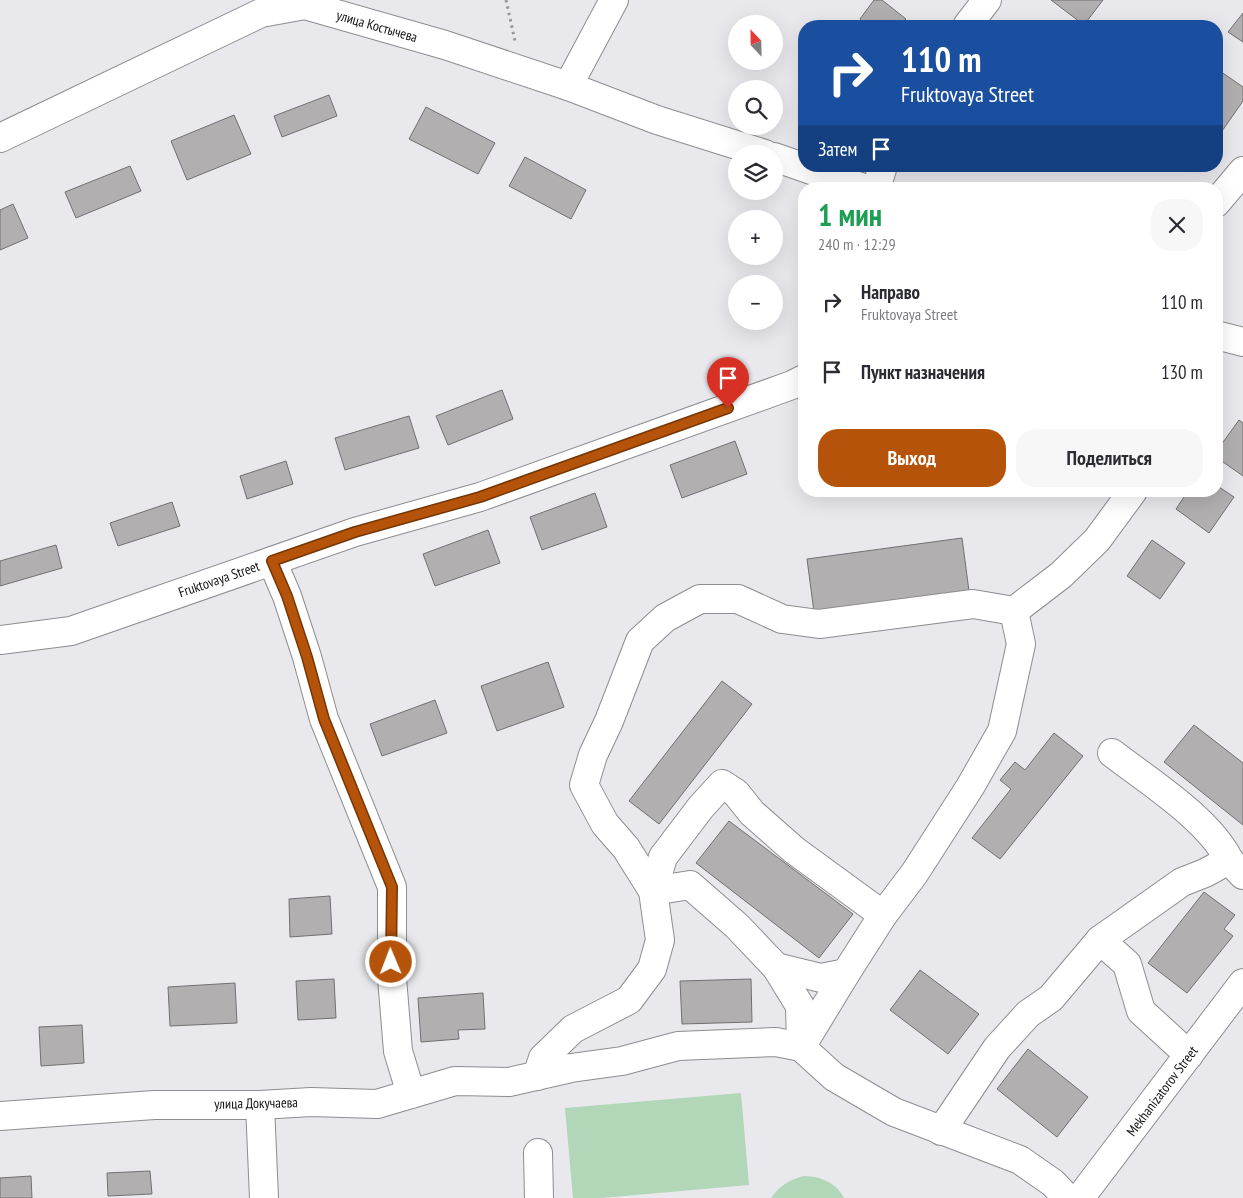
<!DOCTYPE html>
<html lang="ru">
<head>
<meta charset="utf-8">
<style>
	body { margin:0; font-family:"PT Sans Narrow",sans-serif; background:#f7f7f7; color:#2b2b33; height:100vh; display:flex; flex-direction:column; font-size:19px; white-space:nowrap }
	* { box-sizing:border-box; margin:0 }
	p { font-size:16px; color:#7c7c81 }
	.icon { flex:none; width:28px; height:28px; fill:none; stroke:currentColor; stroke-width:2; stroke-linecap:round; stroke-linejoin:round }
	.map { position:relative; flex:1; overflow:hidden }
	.sheet { position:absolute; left:798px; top:182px; width:425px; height:315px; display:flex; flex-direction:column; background:#fff; border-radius:20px; box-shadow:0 5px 20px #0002 }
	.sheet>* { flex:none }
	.top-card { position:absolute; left:798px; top:20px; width:425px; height:152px; border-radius:20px; box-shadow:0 5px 20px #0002; background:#1a4fa0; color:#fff; overflow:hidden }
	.needle { width:32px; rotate:338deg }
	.buttons { position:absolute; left:728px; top:15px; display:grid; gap:10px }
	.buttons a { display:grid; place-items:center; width:55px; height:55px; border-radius:50%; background:#fff; box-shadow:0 5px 20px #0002; font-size:25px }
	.pin { position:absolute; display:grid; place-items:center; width:42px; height:42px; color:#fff; margin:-51px -21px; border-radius:50% 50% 50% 0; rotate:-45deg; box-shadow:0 0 5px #0007 }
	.pin .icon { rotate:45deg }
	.me { position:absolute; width:55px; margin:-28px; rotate:359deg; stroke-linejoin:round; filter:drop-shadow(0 0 4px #0008) }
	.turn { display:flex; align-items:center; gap:18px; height:105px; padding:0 20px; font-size:22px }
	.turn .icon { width:65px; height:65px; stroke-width:2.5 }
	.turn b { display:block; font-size:35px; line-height:42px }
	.then { display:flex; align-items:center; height:48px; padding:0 20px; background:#0003; gap:10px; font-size:19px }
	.round { display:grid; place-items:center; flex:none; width:52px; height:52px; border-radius:20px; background:#f7f7f7 }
	.summary { display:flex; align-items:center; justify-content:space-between; height:85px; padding:0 20px }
	h1 { font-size:30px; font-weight:800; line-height:38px; color:#1e9e55 }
	.button { display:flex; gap:10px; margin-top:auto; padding:10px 20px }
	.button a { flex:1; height:58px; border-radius:20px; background:#b45309; color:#fff; font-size:20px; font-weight:800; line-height:58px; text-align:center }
	.button a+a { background:#f7f7f7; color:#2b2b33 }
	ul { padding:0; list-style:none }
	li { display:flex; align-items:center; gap:15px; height:70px; padding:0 20px }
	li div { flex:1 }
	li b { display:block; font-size:19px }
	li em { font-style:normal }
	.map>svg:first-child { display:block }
</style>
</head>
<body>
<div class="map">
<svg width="1243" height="1198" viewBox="0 0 1243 1198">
	<rect width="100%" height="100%" fill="#e9e9ed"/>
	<g fill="#b2d6b8">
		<polygon points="741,1093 749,1185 602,1198 573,1198 565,1108"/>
		<path d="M 804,1176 C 822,1177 835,1182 844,1198 L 771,1198 C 780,1185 789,1180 804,1176 Z"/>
	</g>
	<g fill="#b2afb0" stroke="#726f70">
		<polygon points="874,0 882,0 906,19 897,26 867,26 860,19"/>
		<polygon points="1051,0 1103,0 1084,25"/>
		<polygon points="1243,13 1243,42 1228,32"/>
		<polygon points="1217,69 1243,87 1243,101 1222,131 1216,127"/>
		<polygon points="329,95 337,116 282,137 274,116"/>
		<polygon points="426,107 495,143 478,174 409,139"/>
		<polygon points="234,115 251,154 187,180 171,141"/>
		<polygon points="525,157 586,190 571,219 509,186"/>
		<polygon points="130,166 141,191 76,218 65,192"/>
		<polygon points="13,204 28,238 0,250 0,210"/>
		<polygon points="502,390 513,419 448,445 436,416"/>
		<polygon points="409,416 419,448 345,470 335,438"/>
		<polygon points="1239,420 1243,423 1243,476 1216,457 1216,452"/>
		<polygon points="735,441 747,474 682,498 670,465"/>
		<polygon points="286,461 293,484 247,499 240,476"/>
		<polygon points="1216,485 1234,497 1209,533 1176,509 1188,491 1216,491"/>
		<polygon points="595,493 607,527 542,550 530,517"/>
		<polygon points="172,502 180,526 118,546 110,523"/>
		<polygon points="488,530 500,563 435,586 423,554"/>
		<polygon points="962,538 969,591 814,612 807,559"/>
		<polygon points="1152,540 1185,563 1160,599 1127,576"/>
		<polygon points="56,545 62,568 0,586 0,561"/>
		<polygon points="548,662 564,707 497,731 481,686"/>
		<polygon points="722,681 752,704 659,824 629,801"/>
		<polygon points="435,700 447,733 382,756 370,724"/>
		<polygon points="1194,725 1243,763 1243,825 1164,762"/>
		<polygon points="1054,733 1083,756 1000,859 972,838 1011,789 1000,780 1015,762 1025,770"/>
		<polygon points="729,821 853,914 819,958 696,863"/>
		<polygon points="1204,892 1235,915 1224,929 1233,936 1187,993 1148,963"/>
		<polygon points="330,896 332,934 290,937 289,899"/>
		<polygon points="920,970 979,1014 948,1054 890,1010"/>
		<polygon points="334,979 336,1018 298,1020 296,981"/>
		<polygon points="751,979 752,1022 682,1024 680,981"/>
		<polygon points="235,983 237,1023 170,1026 168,987"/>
		<polygon points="483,993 485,1029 458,1030 459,1039 421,1042 418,998"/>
		<polygon points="82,1025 84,1063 41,1066 39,1027"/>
		<polygon points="1028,1049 1088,1097 1057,1137 997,1089"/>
		<polygon points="150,1171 152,1194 108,1196 107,1173"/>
		<polygon points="31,1176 32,1198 0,1198 0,1178"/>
	</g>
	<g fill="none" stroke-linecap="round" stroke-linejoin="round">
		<defs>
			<g id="minor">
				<polyline points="967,26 987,0"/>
				<polyline points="568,86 614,0"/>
				<polyline points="0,138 261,13 305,5 445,45 568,86 657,120 765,154"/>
				<polyline points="774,157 866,189"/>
				<polyline points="876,189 883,166"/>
				<polyline points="1216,203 1243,171"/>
				<polyline points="1216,335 1243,342"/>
				<polyline points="272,561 287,596 307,657 324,719 392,887 392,978 398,1051 411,1094"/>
				<polyline points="0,640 71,631 355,532 480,497 792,385 804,379"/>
				<path d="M 1112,753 C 1148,781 1209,819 1229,860"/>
				<polyline points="1100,940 1182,882 1205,873 1229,860 1243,875"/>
				<polyline points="776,967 821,978 846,973 883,915 914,874 970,787 1002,731 1021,644 1014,611"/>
				<polyline points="801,1047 800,1006 776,967 737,926 690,885 653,891 626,848 605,824 584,785 593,755 609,721 640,641 665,618 700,599 738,599 782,619 819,624 973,604 1014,611 1061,575 1097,540 1133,491"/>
				<polyline points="801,1047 846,973"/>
				<polyline points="537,1076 543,1058 573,1029 629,1000 652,969 660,940 653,891 663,857 701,807 722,784 736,793 752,813 794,850 883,915"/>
				<polyline points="260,1105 264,1198"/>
				<polyline points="0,1116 154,1105 260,1105 311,1102 377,1104 455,1081 509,1082 571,1068 622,1061 678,1046 776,1042 801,1047 834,1077 894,1112 1020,1160 1053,1183 1067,1198"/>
				<polyline points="941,1131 997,1048 1028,1014 1051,998 1100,940 1127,964 1141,1011 1189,1055"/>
				<polyline points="538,1153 539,1198"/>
				<polyline points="1080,1198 1243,983"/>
			</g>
		</defs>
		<use href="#minor" stroke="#8d8d90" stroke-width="30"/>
		<polyline stroke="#969699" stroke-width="3" stroke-dasharray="2.5 4" stroke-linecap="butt" points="506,0 515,41"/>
		<use href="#minor" stroke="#fff" stroke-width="28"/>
	</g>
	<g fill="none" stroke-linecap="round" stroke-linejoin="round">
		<defs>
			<polyline id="route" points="391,962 392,887 324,719 307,657 287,596 272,561 355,532 480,497 728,408"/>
		</defs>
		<use href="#route" stroke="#753606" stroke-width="12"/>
		<use href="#route" stroke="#b45309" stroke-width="9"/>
	</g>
	<g text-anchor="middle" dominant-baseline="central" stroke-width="4" stroke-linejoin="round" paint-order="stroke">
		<g font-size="14" fill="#111112" stroke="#fff">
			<text transform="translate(377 26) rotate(16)">улица Костычева</text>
			<text transform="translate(219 579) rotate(-19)">Fruktovaya Street</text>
			<text transform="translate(1162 1091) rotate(-53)">Mekhanizatorov Street</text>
			<text transform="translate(256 1103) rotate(-1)">улица Докучаева</text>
		</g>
	</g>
</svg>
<div class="buttons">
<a><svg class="needle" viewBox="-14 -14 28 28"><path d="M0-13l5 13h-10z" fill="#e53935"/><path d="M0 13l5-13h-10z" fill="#7c7c81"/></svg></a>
<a><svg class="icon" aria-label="search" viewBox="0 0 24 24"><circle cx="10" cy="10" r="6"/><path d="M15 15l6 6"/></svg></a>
<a><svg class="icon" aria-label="layers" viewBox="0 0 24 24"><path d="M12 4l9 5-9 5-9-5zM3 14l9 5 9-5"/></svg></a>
<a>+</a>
<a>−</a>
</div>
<div class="pin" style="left:728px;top:408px;background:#d93025"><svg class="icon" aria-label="arrive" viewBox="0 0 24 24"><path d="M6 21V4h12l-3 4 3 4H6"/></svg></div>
<svg class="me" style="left:391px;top:962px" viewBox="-20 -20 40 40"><circle r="17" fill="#b45309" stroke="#fff" stroke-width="3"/><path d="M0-11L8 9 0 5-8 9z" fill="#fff"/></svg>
<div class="top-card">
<div class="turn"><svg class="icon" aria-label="right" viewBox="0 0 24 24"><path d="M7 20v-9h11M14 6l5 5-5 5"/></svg><div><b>110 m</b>Fruktovaya Street</div></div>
<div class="then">Затем<svg class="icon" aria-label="arrive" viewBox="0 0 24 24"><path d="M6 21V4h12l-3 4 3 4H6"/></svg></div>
</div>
<section class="sheet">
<div class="summary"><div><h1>1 мин</h1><p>240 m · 12:29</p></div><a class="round"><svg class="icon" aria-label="close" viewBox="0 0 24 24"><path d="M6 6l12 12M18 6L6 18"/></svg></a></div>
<ul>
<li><svg class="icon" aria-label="right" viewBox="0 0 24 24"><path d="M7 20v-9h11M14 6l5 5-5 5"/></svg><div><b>Направо</b><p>Fruktovaya Street</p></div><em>110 m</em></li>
<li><svg class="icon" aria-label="arrive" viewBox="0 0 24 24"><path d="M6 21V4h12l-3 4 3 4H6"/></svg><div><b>Пункт назначения</b></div><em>130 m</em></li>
</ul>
<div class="button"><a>Выход</a><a>Поделиться</a></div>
</section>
</div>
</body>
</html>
